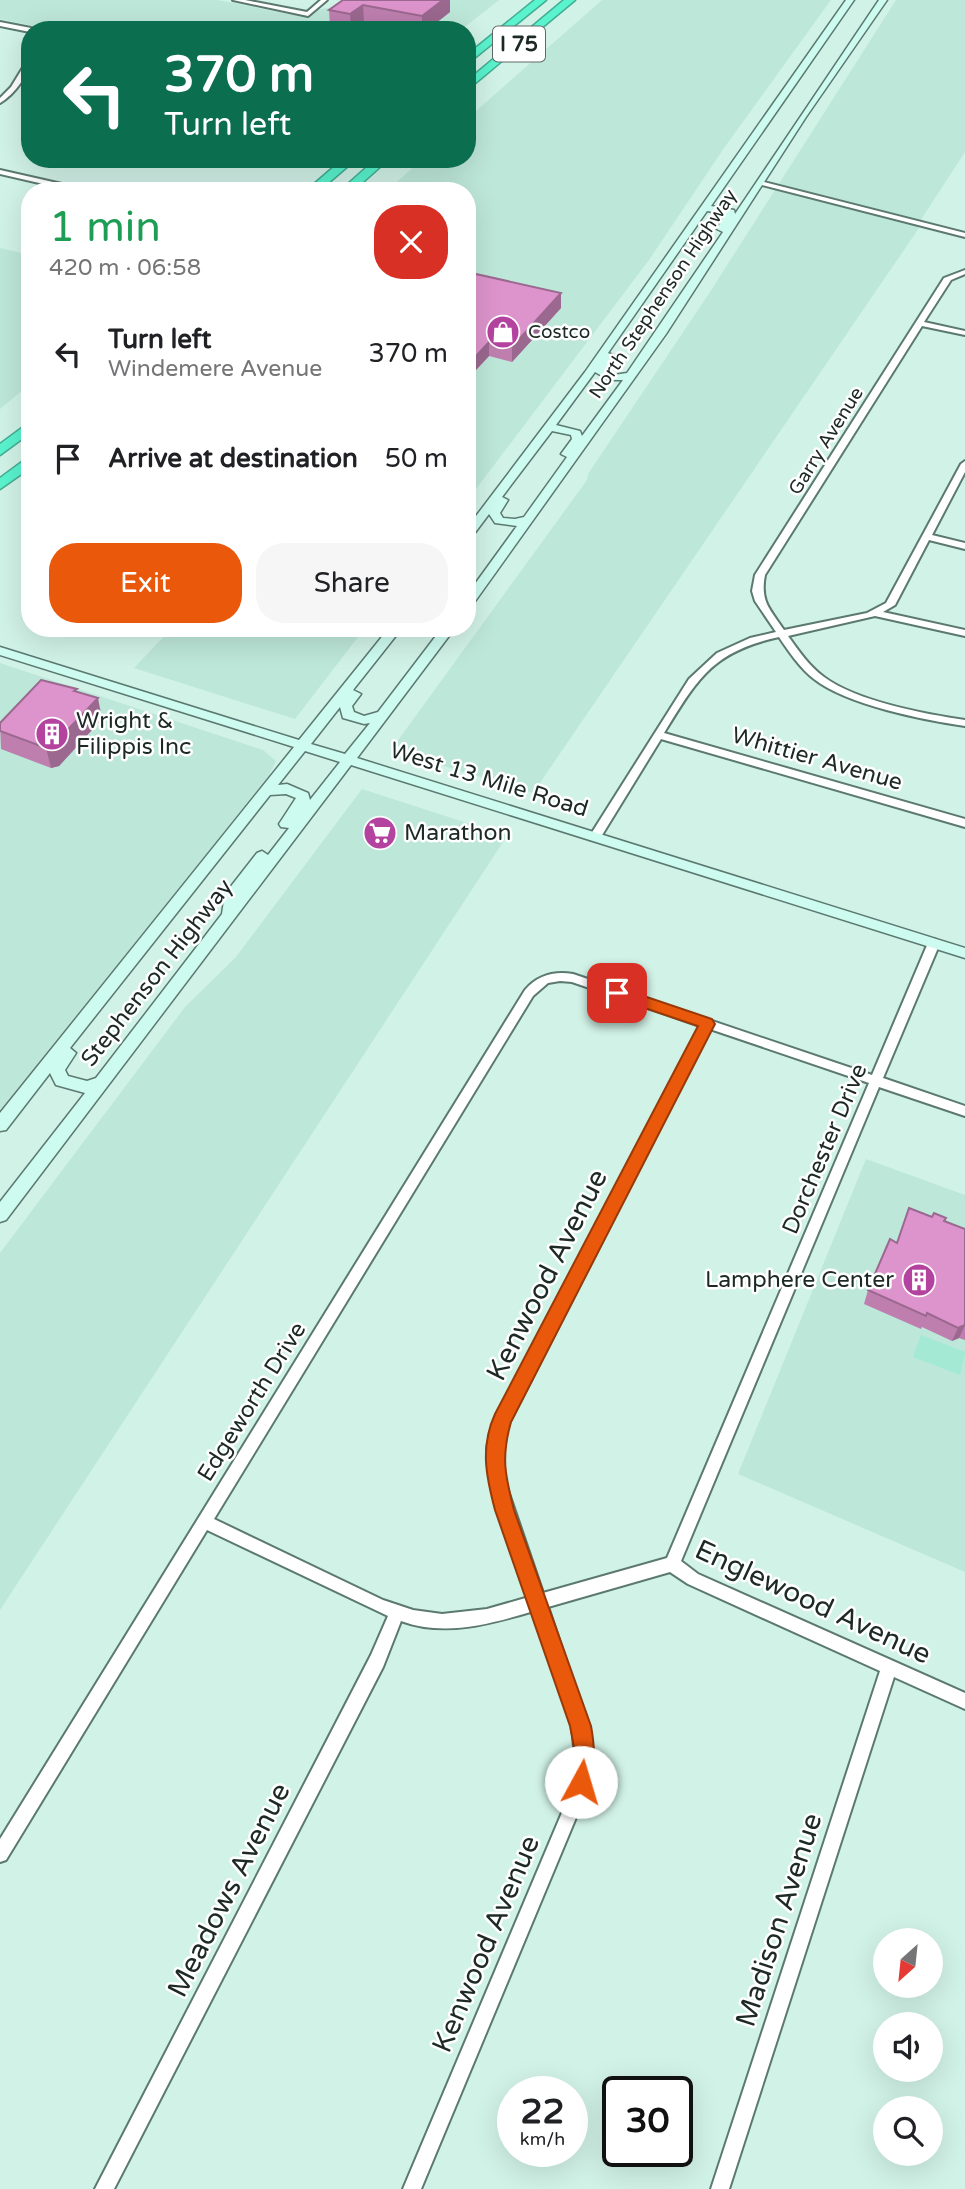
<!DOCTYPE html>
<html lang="en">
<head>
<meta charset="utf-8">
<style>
	body { margin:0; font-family:"Varela Round",sans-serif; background:#f6f6f6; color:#202124; height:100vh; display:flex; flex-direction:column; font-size:26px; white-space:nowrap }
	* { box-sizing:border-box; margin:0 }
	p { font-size:23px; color:#757577 }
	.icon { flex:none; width:38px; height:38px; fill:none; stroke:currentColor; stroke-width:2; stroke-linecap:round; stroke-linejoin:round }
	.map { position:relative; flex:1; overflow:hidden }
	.drawer { position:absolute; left:21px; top:182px; width:455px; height:455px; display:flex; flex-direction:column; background:#fff; border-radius:28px; box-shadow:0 7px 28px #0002 }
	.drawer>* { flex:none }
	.guide { position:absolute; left:21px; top:21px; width:455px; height:147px; border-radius:28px; box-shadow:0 7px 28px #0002; background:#0b6e4f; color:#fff; overflow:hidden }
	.needle { width:46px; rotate:207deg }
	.buttons { position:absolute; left:873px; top:1928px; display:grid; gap:14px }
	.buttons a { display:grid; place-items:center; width:70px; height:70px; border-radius:50%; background:#fff; box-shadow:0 7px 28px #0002; font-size:35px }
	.speed { position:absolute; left:497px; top:2076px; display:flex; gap:14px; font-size:35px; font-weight:700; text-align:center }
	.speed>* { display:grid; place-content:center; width:91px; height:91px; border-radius:50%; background:#fff; box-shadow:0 7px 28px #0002; line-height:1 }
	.speed small { font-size:18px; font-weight:400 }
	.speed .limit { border:4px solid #111; border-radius:10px; background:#fff; color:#111 }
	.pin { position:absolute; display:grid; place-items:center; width:60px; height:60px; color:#fff; margin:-30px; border-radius:14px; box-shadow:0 4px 10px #0006 }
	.me { position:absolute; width:77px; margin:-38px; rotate:6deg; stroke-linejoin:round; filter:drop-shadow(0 0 5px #0008) }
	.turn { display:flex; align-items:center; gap:24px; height:147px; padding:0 28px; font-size:32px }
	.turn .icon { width:91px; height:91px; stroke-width:2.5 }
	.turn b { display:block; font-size:49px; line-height:60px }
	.round { display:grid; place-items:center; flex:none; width:74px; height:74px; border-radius:28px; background:#f6f6f6 }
	.head { display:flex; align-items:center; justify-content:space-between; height:119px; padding:0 28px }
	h1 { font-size:42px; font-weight:600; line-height:52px; color:#1e9e55 }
	.action { display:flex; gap:14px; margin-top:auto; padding:14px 28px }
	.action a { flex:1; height:80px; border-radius:28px; background:#ea580c; color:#fff; font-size:28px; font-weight:600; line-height:80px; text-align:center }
	.action a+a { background:#f6f6f6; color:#202124 }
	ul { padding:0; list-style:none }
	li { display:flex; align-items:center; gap:21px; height:105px; padding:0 28px }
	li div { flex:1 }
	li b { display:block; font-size:26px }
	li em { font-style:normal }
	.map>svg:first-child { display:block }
</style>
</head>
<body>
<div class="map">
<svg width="965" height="2189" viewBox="0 0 965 2189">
	<rect width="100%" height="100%" fill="#d1f2e7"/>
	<g fill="#bde7d9">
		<polygon points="0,0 218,0 288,14 334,7 345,0 499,0 461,30 154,30 125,23 114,30 54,30 0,19"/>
		<polygon points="602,0 831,0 724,148 649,260 467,501 467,191 387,191 422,159 467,159 467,119"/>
		<polygon points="896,0 965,0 965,152 922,218 917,231 533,793 391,750 587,480 588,474 710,292"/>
		<polygon points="0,248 30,255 30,384 0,409"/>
		<polygon points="172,628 365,628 295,719 134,668"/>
		<polygon points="0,663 263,750 276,761 268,777 0,1110"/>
		<polygon points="362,789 507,836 0,1610 0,1253 185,1007 236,957"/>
		<polygon points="866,1159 965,1195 965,1572 738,1474"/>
	</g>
	<polygon fill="#a3e9d3" points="921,1335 965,1352 960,1375 913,1357"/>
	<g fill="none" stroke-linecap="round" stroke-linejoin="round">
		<defs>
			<g id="street">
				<polygon points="233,0 245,0 307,12 321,0 327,0 308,16"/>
				<polygon points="0,22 31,28 34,30 30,30 30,32 0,26"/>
				<path d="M 30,56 C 30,74 15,94 0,103 L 0,98 L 11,87 Z"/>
				<polygon points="0,170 84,189 87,191 74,191 0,174"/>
				<polygon points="760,181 965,233 965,237 758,184 758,182"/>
				<path d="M 965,270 L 965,274 L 951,280 L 924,322 L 965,331 L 965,335 L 922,326 L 765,575 C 760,602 770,609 784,630 L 867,613 L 886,603 L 961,464 L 965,461 L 965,472 L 932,535 L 965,543 L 965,549 L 929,540 L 895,605 L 883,612 L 965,630 L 965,636 L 875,616 L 788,636 C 798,650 809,666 824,677 C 856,701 925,714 965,720 L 965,726 C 924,720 847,705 814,679 C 800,668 789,652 779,637 C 712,652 698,678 664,733 L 965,819 L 965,827 L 661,739 L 599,840 L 591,840 L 590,837 L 591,834 L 689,679 L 717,653 L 750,638 L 776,632 L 755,601 L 752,591 L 755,575 L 944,278 Z"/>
				<path d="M 934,939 L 940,943 L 883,1078 L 965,1106 L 965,1116 L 879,1087 L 681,1561 L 698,1574 L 965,1693 L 965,1709 L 894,1677 L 729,2189 L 711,2189 L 880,1671 L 688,1584 L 670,1572 L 548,1607 L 588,1726 L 592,1768 L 585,1796 L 421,2189 L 403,2189 L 569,1796 L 576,1768 L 572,1726 L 534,1611 C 490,1624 445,1637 401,1621 L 383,1667 L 114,2189 L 95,2189 L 371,1655 L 388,1616 L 207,1530 L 6,1860 L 0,1862 L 0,1839 L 525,990 C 538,975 554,971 573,974 L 872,1075 L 928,943 ZM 560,981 L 572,982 L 700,1026 L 491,1430 L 487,1449 L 489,1476 L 529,1597 L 487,1609 L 442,1614 L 413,1610 L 383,1600 L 214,1519 L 533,996 L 548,983 ZM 710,1029 L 869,1083 L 667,1558 L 543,1593 L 503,1476 L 501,1449 L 505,1431 Z"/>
			</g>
			<g id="secondary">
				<path d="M 846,0 L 854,0 L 711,206 L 734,210 L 735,214 L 879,0 L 887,0 L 806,117 L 666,334 L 471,607 L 467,608 L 467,595 L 517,526 L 495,523 L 489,514 L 471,538 L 467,539 L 467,528 L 585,372 ZM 707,211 L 725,214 L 717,229 L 723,232 L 627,373 L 614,375 L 606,371 L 615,356 L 608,353 ZM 595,372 L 609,380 L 623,380 L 582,436 L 580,431 L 556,425 ZM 552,431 L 571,435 L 572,439 L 561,454 L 567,457 L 524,517 L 515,519 L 503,518 L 500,513 L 508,500 L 502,497 Z"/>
				<path d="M 389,628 L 402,628 L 353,690 L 361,694 L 352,706 L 354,712 L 364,716 L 378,712 L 442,628 L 455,628 L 357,758 L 965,948 L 965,958 L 351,765 L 6,1220 L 0,1222 L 0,1202 L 85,1093 L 56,1085 L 50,1073 L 6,1130 L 0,1131 L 0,1113 L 294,747 L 0,655 L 0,647 L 299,740 ZM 340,707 L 343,718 L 364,724 L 370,723 L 345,754 L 311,744 ZM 305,751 L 340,762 L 310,800 L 308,793 L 287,784 L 278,785 ZM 286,794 L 296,798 L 279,824 L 281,827 L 289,828 L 268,855 L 262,851 L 257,853 L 225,894 L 222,914 L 96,1078 L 87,1081 L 68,1076 L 65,1070 L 76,1053 L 70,1048 L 270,795 Z"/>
			</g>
			<g id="highway">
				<polygon points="535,0 546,0 467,64 467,55"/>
				<polygon points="564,0 575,0 467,90 467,81"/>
				<polygon points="343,159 356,159 319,191 306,191"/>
				<polygon points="376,159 389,159 353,191 340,191"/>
				<polygon points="30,422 30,433 0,455 0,444"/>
				<polygon points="30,456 30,468 0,489 0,478"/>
			</g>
		</defs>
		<use href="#street" stroke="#5c7970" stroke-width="4"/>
		<use href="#secondary" stroke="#5c7970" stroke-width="3"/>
		<use href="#highway" stroke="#44ac92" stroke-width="3"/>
		<use href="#street" fill="#fff" fill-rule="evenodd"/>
		<use href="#secondary" fill="#cdfbf0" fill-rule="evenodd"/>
		<use href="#highway" fill="#59f3cd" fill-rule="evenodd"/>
	</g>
	<g fill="#be7faf">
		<polygon points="343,0 450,12 427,30 404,30 364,22 353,30 344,30 330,27 329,10"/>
		<polygon points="467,272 561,308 512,362 489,356 476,370 467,368"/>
		<polygon points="77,692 102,719 59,766 51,768 1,749 0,723"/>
		<polygon points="944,1221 965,1229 965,1340 959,1338 952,1341 922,1327 921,1329 864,1304 868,1290 896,1242"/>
	</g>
	<g fill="#9b688f">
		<polygon points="443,0 450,0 450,12 427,30 422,30 422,16"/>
		<polygon points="363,5 364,22 353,30 351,30 350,14"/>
		<polygon points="561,293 561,308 512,362 512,347"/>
		<polygon points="489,342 489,356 476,370 476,356"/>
		<polygon points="98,698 102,719 59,766 51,768 46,748"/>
		<polygon points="965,1325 959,1338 952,1341 958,1328"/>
	</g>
	<g fill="#dd94cc" stroke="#9b688f" stroke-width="2">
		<polygon points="343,0 443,0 422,16 363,5 350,14 329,10"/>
		<polygon points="467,272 561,293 512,347 489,342 476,356 467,353"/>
		<polygon points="41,680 77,689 74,691 98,698 53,745 46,748 0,731 0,723"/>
		<polygon points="909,1208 932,1217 934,1213 946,1218 944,1221 965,1229 965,1325 958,1328 927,1313 926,1316 868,1290 890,1239 897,1243"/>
	</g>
	<path fill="#ea580c" stroke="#983908" stroke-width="2" d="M 617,987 L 712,1019 L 715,1024 L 511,1422 C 501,1457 505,1475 514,1510 L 591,1726 C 595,1747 596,1769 588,1789 L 581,1792 L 573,1789 L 570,1782 L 574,1747 L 570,1726 L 495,1510 C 486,1476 480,1447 495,1414 L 698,1026 L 612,997 L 610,993 Z"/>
	<defs>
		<symbol id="shop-disc" viewBox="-11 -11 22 22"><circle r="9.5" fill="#b443a0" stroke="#fff"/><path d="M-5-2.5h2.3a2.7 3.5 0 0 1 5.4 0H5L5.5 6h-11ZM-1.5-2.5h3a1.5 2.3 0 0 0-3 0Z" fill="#fff"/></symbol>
		<symbol id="building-disc" viewBox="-11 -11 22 22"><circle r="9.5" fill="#b443a0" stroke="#fff"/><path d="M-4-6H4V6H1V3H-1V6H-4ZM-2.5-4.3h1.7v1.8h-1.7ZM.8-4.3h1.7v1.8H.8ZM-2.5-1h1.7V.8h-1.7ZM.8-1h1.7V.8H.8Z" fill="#fff"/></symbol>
		<symbol id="supermarket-disc" viewBox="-11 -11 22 22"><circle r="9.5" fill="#b443a0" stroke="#fff"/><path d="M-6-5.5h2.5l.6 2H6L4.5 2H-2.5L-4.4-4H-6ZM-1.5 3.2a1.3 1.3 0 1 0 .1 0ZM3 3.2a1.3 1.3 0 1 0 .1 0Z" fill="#fff"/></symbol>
	</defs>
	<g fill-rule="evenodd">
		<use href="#shop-disc" x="484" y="313" width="38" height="38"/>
		<use href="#building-disc" x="33" y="715" width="38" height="38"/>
		<use href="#supermarket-disc" x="361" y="814" width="38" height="38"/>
		<use href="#building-disc" x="900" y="1261" width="38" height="38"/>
	</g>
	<g text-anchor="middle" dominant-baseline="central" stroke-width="5" stroke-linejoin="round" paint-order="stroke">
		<g font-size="19" fill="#1c2925" stroke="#fff">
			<text transform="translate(663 294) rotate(-56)">North Stephenson Highway</text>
			<text transform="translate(826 441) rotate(-58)">Garry Avenue</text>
		</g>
		<g font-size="19" fill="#1c2925" stroke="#fff" text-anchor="start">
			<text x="528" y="332">Costco</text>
		</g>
		<rect fill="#fff" stroke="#606966" stroke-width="2" x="493" y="26.5" width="52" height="35" rx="5"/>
		<g font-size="21" font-weight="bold" fill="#1c2925">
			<text x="519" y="44">I 75</text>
		</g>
		<g font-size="23" fill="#1c2925" stroke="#fff" text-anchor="start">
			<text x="76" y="721">Wright &amp;<tspan x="76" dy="26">Filippis Inc</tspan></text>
			<text x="404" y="833">Marathon</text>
			<text x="894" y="1280" text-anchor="end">Lamphere Center</text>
		</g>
		<g font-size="23" fill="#1c2925" stroke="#fff">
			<text transform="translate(817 759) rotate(16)">Whittier Avenue</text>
			<text transform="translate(489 780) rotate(17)">West 13 Mile Road</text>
			<text transform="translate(157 973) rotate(-52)">Stephenson Highway</text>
			<text transform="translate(825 1149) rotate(-67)">Dorchester Drive</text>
			<text transform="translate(252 1402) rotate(-58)">Edgeworth Drive</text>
		</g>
		<g font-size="28" fill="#1c2925" stroke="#fff">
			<text transform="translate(547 1275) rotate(-63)">Kenwood Avenue</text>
			<text transform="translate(813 1602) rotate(25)">Englewood Avenue</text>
			<text transform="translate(229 1890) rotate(-63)">Meadows Avenue</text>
			<text transform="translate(779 1920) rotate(-72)">Madison Avenue</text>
			<text transform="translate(486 1944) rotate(-67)">Kenwood Avenue</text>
		</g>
	</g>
</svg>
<div class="buttons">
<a><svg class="needle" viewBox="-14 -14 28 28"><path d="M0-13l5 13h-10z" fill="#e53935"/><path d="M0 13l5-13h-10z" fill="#757577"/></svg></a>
<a><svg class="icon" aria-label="sound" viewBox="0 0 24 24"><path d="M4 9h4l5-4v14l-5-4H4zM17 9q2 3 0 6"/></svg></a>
<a><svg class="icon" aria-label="search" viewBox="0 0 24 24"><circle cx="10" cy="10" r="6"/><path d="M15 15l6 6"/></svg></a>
</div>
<div class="speed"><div>22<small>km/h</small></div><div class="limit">30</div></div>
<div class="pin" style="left:617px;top:993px;background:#d93025"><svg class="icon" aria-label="arrive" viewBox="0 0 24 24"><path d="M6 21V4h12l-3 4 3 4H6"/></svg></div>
<svg class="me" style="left:581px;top:1782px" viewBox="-20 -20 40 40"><circle r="19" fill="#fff"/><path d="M0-13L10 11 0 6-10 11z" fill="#ea580c"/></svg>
<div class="guide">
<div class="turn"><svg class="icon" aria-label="left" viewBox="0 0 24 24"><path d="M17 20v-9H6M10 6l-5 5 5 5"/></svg><div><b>370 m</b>Turn left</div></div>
</div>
<section class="drawer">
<div class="head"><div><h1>1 min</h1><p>420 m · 06:58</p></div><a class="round" style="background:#d93025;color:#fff"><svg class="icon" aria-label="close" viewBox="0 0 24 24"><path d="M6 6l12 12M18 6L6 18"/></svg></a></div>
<ul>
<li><svg class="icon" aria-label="left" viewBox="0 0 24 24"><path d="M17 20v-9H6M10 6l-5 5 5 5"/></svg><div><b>Turn left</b><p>Windemere Avenue</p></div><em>370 m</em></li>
<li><svg class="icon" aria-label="arrive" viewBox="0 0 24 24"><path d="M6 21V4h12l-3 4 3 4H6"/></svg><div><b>Arrive at destination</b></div><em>50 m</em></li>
</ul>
<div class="action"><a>Exit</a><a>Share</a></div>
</section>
</div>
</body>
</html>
